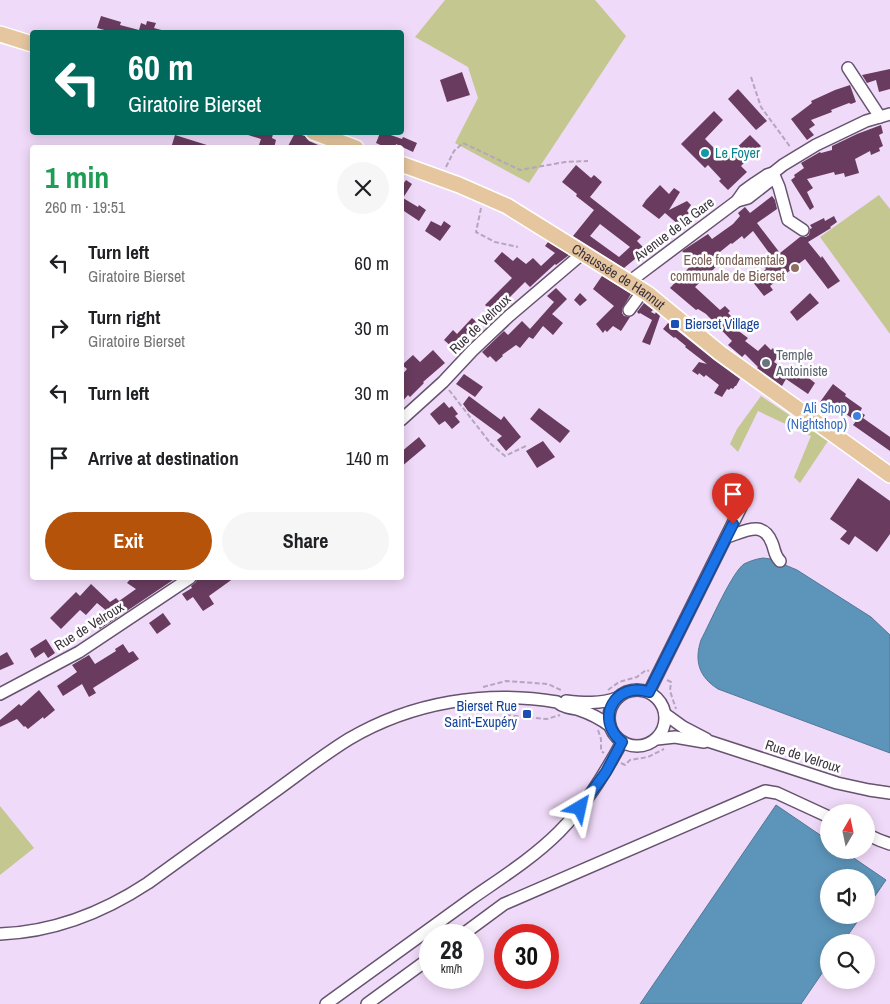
<!DOCTYPE html>
<html lang="en">
<head>
<meta charset="utf-8">
<style>
	body { margin:0; font-family:"Archivo Narrow",sans-serif; background:#f6f6f6; color:#202124; height:100vh; display:flex; flex-direction:column; font-size:19px; white-space:nowrap }
	* { box-sizing:border-box; margin:0 }
	p { font-size:16px; color:#757577 }
	.icon { flex:none; width:28px; height:28px; fill:none; stroke:currentColor; stroke-width:2; stroke-linecap:round; stroke-linejoin:round }
	.map { position:relative; flex:1; overflow:hidden }
	.details { position:absolute; left:30px; top:145px; width:374px; height:435px; display:flex; flex-direction:column; background:#fff; border-radius:5px; box-shadow:0 2px 12px #0003 }
	.details>* { flex:none }
	.hud { position:absolute; left:30px; top:30px; width:374px; height:105px; border-radius:5px; box-shadow:0 2px 12px #0003; background:#00695c; color:#fff; overflow:hidden }
	.needle { width:32px; rotate:9deg }
	.tools { position:absolute; left:820px; top:804px; display:grid; gap:10px }
	.tools a { display:grid; place-items:center; width:55px; height:55px; border-radius:50%; background:#fff; box-shadow:0 2px 12px #0003; font-size:25px }
	.speed { position:absolute; left:419px; top:924px; display:flex; gap:10px; font-size:25px; font-weight:700; text-align:center }
	.speed>* { display:grid; place-content:center; width:65px; height:65px; border-radius:50%; background:#fff; box-shadow:0 2px 12px #0003; line-height:1 }
	.speed small { font-size:12px; font-weight:400 }
	.speed .limit { border:8px solid #d22; background:#fff; color:#111 }
	.pin { position:absolute; display:grid; place-items:center; width:42px; height:42px; color:#fff; margin:-51px -21px; border-radius:50% 50% 50% 0; rotate:-45deg; box-shadow:0 0 5px #0007 }
	.pin .icon { rotate:45deg }
	.me { position:absolute; width:55px; margin:-28px; rotate:36deg; stroke-linejoin:round; filter:drop-shadow(0 0 4px #0008) }
	.turn { display:flex; align-items:center; gap:18px; height:105px; padding:0 15px; font-size:22px }
	.turn .icon { width:65px; height:65px; stroke-width:2.5 }
	.turn b { display:block; font-size:35px; line-height:42px }
	.round { display:grid; place-items:center; flex:none; width:52px; height:52px; border-radius:26px; background:#f6f6f6 }
	.headline { display:flex; align-items:center; justify-content:space-between; height:85px; padding:0 15px }
	h1 { font-size:30px; font-weight:800; line-height:38px; color:#1e9e55 }
	.button { display:flex; gap:10px; margin-top:auto; padding:10px 15px }
	.button a { flex:1; height:58px; border-radius:30px; background:#b45309; color:#fff; font-size:20px; font-weight:800; line-height:58px; text-align:center }
	.button a+a { background:#f6f6f6; color:#202124 }
	ul { padding:0; list-style:none }
	li { display:flex; align-items:center; gap:15px; height:65px; padding:0 15px }
	li div { flex:1 }
	li b { display:block; font-size:19px }
	li em { font-style:normal }
	.map>svg:first-child { display:block }
</style>
</head>
<body>
<div class="map">
<svg width="890" height="1004" viewBox="0 0 890 1004">
	<rect width="100%" height="100%" fill="#f0daf9"/>
	<g fill="#c4c790">
		<polygon points="445,0 595,0 626,36 529,183 455,143 478,98 468,67 415,37"/>
		<polygon points="879,195 890,209 890,334 820,237"/>
		<polygon points="761,396 828,441 800,483 794,477 811,436 758,411 738,452 730,444 737,429"/>
		<polygon points="0,806 34,848 0,875"/>
	</g>
	<g fill="#5d95ba" stroke="#537795">
		<path d="M 763,558 L 771,559 L 797,570 L 871,617 L 890,635 L 890,753 L 718,689 C 699,677 694,661 701,640 C 709,625 732,572 744,564 C 750,561 756,559 763,558 Z"/>
		<polygon points="776,805 829,841 829,850 842,850 886,880 866,909 866,878 829,878 829,915 862,915 843,942 829,942 829,963 801,1004 640,1004"/>
	</g>
	<g fill="#693c5f" fill-rule="evenodd">
		<polygon points="101,16 121,22 120,25 139,30 141,23 146,25 147,21 156,23 154,28 165,31 165,32 112,32 97,28"/>
		<polygon points="890,69 890,89 879,92 876,80 867,83 862,75"/>
		<polygon points="462,72 470,95 447,102 440,80"/>
		<polygon points="850,85 856,102 851,104 849,103 831,110 832,112 811,120 815,125 809,129 814,135 807,140 791,119 812,103 811,101 835,90"/>
		<polygon points="738,89 767,121 756,130 728,99"/>
		<polygon points="714,111 723,120 705,139 725,159 750,135 761,146 741,166 747,172 728,190 719,181 721,179 708,165 705,168 681,144"/>
		<polygon points="881,125 883,133 879,135 883,146 879,148 880,151 871,155 870,151 855,159 859,173 845,177 844,173 835,175 834,172 807,179 813,188 807,192 814,207 810,210 791,180 795,177 794,175 804,168 801,163 820,152 821,153 832,150 832,146 857,134"/>
		<polygon points="245,132 268,132 273,134 272,138 276,140 274,148 258,148 261,139 245,134"/>
		<polygon points="295,133 305,136 309,141 325,148 287,148"/>
		<polygon points="380,133 385,134 385,133 402,139 403,137 417,143 413,152 396,144 395,148 387,148 376,143"/>
		<polygon points="175,135 210,146 209,148 171,148"/>
		<path d="M 576,165 L 591,178 L 594,175 L 602,182 L 590,197 L 641,237 L 637,241 L 646,250 L 624,268 L 573,236 L 594,210 L 576,196 L 577,194 L 562,182 ZM 600,224 L 630,247 L 619,257 L 590,236 Z"/>
		<polygon points="406,180 412,184 403,198 418,207 419,205 426,210 419,221 401,209 401,187"/>
		<polygon points="660,185 669,194 674,188 680,192 669,210 687,201 691,205 687,211 689,213 679,225 665,213 659,219 642,206 646,200"/>
		<polygon points="772,196 775,200 777,209 757,223 780,253 800,237 806,237 809,235 810,229 812,228 810,225 824,218 825,221 834,216 837,222 830,227 831,228 808,242 821,258 822,256 840,281 828,289 805,259 770,286 773,290 764,296 752,281 766,269 763,265 772,257 753,231 744,239 742,236 732,244 731,243 715,256 720,263 695,287 720,310 725,306 730,311 728,313 733,318 732,320 739,327 736,329 748,338 745,341 758,351 765,344 771,350 773,348 774,350 776,348 781,352 774,362 795,376 803,365 809,369 805,375 815,383 808,394 786,379 782,386 757,368 758,367 745,354 742,357 741,356 728,345 732,341 706,314 698,309 696,310 670,288 694,262 682,251 708,234 712,239 733,224 740,216 738,213 745,207 750,213"/>
		<polygon points="431,221 441,226 444,221 451,226 440,241 425,231"/>
		<polygon points="659,238 664,244 655,252 650,247"/>
		<polygon points="548,242 569,255 556,265 555,264 530,287 525,282 508,299 512,303 497,315 485,305 512,278 494,261 502,252 513,261 517,257 526,264 533,258 541,266 555,253 545,246"/>
		<polygon points="602,276 631,294 622,309 622,313 624,316 630,317 621,331 613,326 607,332 605,330 603,333 596,324 614,306 593,289"/>
		<polygon points="556,288 567,299 552,314 563,323 553,335 543,326 533,339 529,337 520,348 516,345 502,355 503,356 496,362 490,356 488,358 482,352 504,331 508,335 522,321 530,329 554,302 547,296"/>
		<polygon points="580,293 587,300 580,306 574,300"/>
		<polygon points="810,293 819,303 797,321 790,312"/>
		<polygon points="644,303 653,310 651,312 655,314 656,312 660,316 650,345 642,342 652,320 640,313 639,314 637,312"/>
		<polygon points="472,318 480,325 470,336 467,334 453,348 444,340 453,330 457,334"/>
		<polygon points="668,323 714,360 740,379 736,386 735,386 733,389 731,388 729,390 727,389 722,397 714,393 719,385 706,375 704,377 699,373 698,375 692,371 699,362 707,364 685,347 686,346 675,337 674,338 663,329"/>
		<polygon points="433,350 445,363 423,382 424,383 410,397 408,395 401,403 401,376 407,369 402,365 413,355 420,362"/>
		<polygon points="464,374 483,387 475,397 456,384"/>
		<polygon points="833,384 846,394 845,396 862,408 860,412 865,415 863,418 890,437 890,451 853,425 856,421 837,408 834,412 820,402"/>
		<polygon points="469,396 501,420 504,416 521,437 506,451 497,440 502,436 468,411 463,404"/>
		<polygon points="444,402 449,408 452,406 458,414 455,416 460,422 452,429 445,421 439,425 430,414"/>
		<polygon points="539,408 570,431 560,443 530,419"/>
		<polygon points="419,437 426,446 401,467 401,452"/>
		<polygon points="543,441 555,457 537,468 526,451"/>
		<polygon points="858,478 890,501 890,534 877,552 855,536 849,545 840,539 847,531 830,519"/>
		<polygon points="131,578 176,578 100,629 96,624 108,612 97,603 86,615 80,610 61,629 50,618 76,592 80,596 91,584 110,602 116,598 119,601 136,589 127,583"/>
		<polygon points="197,578 234,578 209,596 214,604 203,611 193,597 187,601 182,594 192,588 191,586 196,582"/>
		<polygon points="163,613 171,624 157,634 149,623"/>
		<polygon points="46,639 55,653 48,658 44,652 35,658 30,649"/>
		<polygon points="123,644 129,653 133,651 139,659 93,688 96,693 89,697 82,684 63,696 57,686 77,672 72,665 89,655 95,664 116,651 115,649"/>
		<polygon points="7,652 14,664 0,670 0,656"/>
		<polygon points="39,690 55,710 44,719 43,717 28,729 25,726 24,727 17,719 0,727 0,720 19,704 21,706"/>
	</g>
	<g fill="none" stroke-linecap="round" stroke-linejoin="round">
		<defs>
			<g id="minor">
				<polyline points="848,68 880,117"/>
				<polyline points="773,173 779,187 788,220 803,230"/>
				<polyline points="737,201 748,198 771,180"/>
				<polyline points="629,282 737,201 744,191 755,183 767,175 773,173 783,165 816,145 866,121 890,114"/>
				<polyline points="629,310 643,291"/>
				<polyline points="401,420 443,382 472,351 509,316 583,253"/>
				<path d="M 727,537 C 744,532 763,519 772,543 C 775,550 774,555 780,561"/>
				<circle cx="637" cy="718" r="28"/>
				<polyline points="649,692 746,497"/>
				<polyline points="0,694 79,652 190,578"/>
				<path d="M 566,701 C 584,703 600,704 617,698"/>
				<polyline points="665,714 683,727 706,739 708,741 837,783 869,790 890,793"/>
				<polyline points="657,739 675,737 704,742"/>
				<polyline points="866,834 879,840 890,844"/>
				<path d="M 0,934 C 53,932 104,912 148,883 C 190,853 232,822 274,792 C 299,774 323,755 349,739 C 412,702 486,690 557,702 C 563,707 570,708 577,709 C 589,713 600,718 610,726"/>
				<polyline points="462,935 504,904 765,791 777,793 829,817"/>
				<path d="M 326,1004 C 375,969 423,934 471,899 C 501,878 533,858 559,832 C 585,806 604,775 622,742"/>
				<polyline points="367,1004 430,958"/>
			</g>
			<g id="major">
				<polyline points="0,34 32,44"/>
				<polyline points="313,132 356,148"/>
				<path id="s1" d="M 401,164 L 459,185 L 507,206 L 629,282 L 648,294 L 720,353 L 890,475"/>
			</g>
		</defs>
		<use href="#minor" stroke="#66536e" stroke-width="14"/>
		<use href="#major" stroke="#fff" stroke-width="18"/>
		<g stroke="#b6a5be" stroke-width="2" stroke-dasharray="5 2.5" stroke-linecap="butt">
			<polyline points="751,77 761,107 791,148"/>
			<polyline points="446,167 454,151 463,143 520,170 565,162 588,161"/>
			<polyline points="481,208 476,232 495,242 518,247"/>
			<polyline points="449,390 491,444 505,456 528,445"/>
			<polyline points="667,680 671,682 670,691 676,709"/>
			<polyline points="483,687 506,681 548,684 563,691"/>
			<polyline points="608,690 619,682 637,677 646,670 649,671"/>
			<polyline points="506,715 547,719 560,715"/>
			<polyline points="598,730 601,739 601,751 604,753"/>
			<polyline points="621,763 625,765 630,760 648,757 664,749"/>
		</g>
		<use href="#minor" stroke="#fff" stroke-width="11"/>
		<use href="#major" stroke="#e6c69e" stroke-width="15"/>
	</g>
	<g fill="none" stroke-linecap="round" stroke-linejoin="round">
		<defs>
			<path id="route" d="M 580,808 L 606,772 L 622,742 C 594,719 615,681 649,692 L 733,524"/>
		</defs>
		<use href="#route" stroke="#114b97" stroke-width="12"/>
		<use href="#route" stroke="#1a73e8" stroke-width="9"/>
	</g>
	<circle fill="#0f9aa8" stroke="#fff" stroke-width="2" cx="705" cy="153" r="5"/>
	<circle fill="#8d6e63" stroke="#fff" stroke-width="2" cx="795" cy="268" r="5"/>
	<g fill="#1a4fb4" stroke="#fff" stroke-width="2">
		<rect x="670" y="319" width="10" height="10" rx="2.5"/>
		<rect x="522" y="709" width="10" height="10" rx="2.5"/>
	</g>
	<circle fill="#6b7280" stroke="#fff" stroke-width="2" cx="766" cy="363" r="5"/>
	<circle fill="#3f7fe0" stroke="#fff" stroke-width="2" cx="857" cy="416" r="5"/>
	<g text-anchor="middle" dominant-baseline="central" stroke-width="5" stroke-linejoin="round" paint-order="stroke">
		<g font-size="14" fill="#0d838f" stroke="#fff" text-anchor="start">
			<text x="715" y="153">Le Foyer</text>
		</g>
		<g font-size="14" fill="#3b323e" stroke="#fff">
			<text transform="translate(674 229) rotate(-37)">Avenue de la Gare</text>
			<text stroke="none"><textPath href="#s1" startOffset="246">Chaussée de Hannut</textPath></text>
			<text transform="translate(480 324) rotate(-44)">Rue de Velroux</text>
			<text transform="translate(89 626) rotate(-32)">Rue de Velroux</text>
			<text transform="translate(803 756) rotate(18)">Rue de Velroux</text>
		</g>
		<g font-size="14" fill="#785e54" stroke="#fff" text-anchor="end">
			<text x="785" y="260">Ecole fondamentale<tspan x="785" dy="16">communale de Bierset</tspan></text>
		</g>
		<g font-size="14" fill="#164399" stroke="#fff" text-anchor="start">
			<text x="685" y="324">Bierset Village</text>
			<text x="517" y="706" text-anchor="end">Bierset Rue<tspan x="517" dy="16">Saint-Exupéry</tspan></text>
		</g>
		<g font-size="14" fill="#5b616d" stroke="#fff" text-anchor="start">
			<text x="776" y="355">Temple<tspan x="776" dy="16">Antoiniste</tspan></text>
		</g>
		<g font-size="14" fill="#366cbe" stroke="#fff" text-anchor="end">
			<text x="847" y="408">Ali Shop<tspan x="847" dy="16">(Nightshop)</tspan></text>
		</g>
	</g>
</svg>
<div class="tools">
<a><svg class="needle" viewBox="-14 -14 28 28"><path d="M0-13l5 13h-10z" fill="#e53935"/><path d="M0 13l5-13h-10z" fill="#757577"/></svg></a>
<a><svg class="icon" aria-label="sound" viewBox="0 0 24 24"><path d="M4 9h4l5-4v14l-5-4H4zM17 9q2 3 0 6"/></svg></a>
<a><svg class="icon" aria-label="search" viewBox="0 0 24 24"><circle cx="10" cy="10" r="6"/><path d="M15 15l6 6"/></svg></a>
</div>
<div class="speed"><div>28<small>km/h</small></div><div class="limit">30</div></div>
<div class="pin" style="left:733px;top:524px;background:#d93025"><svg class="icon" aria-label="arrive" viewBox="0 0 24 24"><path d="M6 21V4h12l-3 4 3 4H6"/></svg></div>
<svg class="me" style="left:580px;top:808px" viewBox="-20 -20 40 40"><path d="M0-17L14 15 0 8-14 15z" fill="#1a73e8" stroke="#fff" stroke-width="4"/></svg>
<div class="hud">
<div class="turn"><svg class="icon" aria-label="left" viewBox="0 0 24 24"><path d="M17 20v-9H6M10 6l-5 5 5 5"/></svg><div><b>60 m</b>Giratoire Bierset</div></div>
</div>
<section class="details">
<div class="headline"><div><h1>1 min</h1><p>260 m · 19:51</p></div><a class="round"><svg class="icon" aria-label="close" viewBox="0 0 24 24"><path d="M6 6l12 12M18 6L6 18"/></svg></a></div>
<ul>
<li><svg class="icon" aria-label="left" viewBox="0 0 24 24"><path d="M17 20v-9H6M10 6l-5 5 5 5"/></svg><div><b>Turn left</b><p>Giratoire Bierset</p></div><em>60 m</em></li>
<li><svg class="icon" aria-label="right" viewBox="0 0 24 24"><path d="M7 20v-9h11M14 6l5 5-5 5"/></svg><div><b>Turn right</b><p>Giratoire Bierset</p></div><em>30 m</em></li>
<li><svg class="icon" aria-label="left" viewBox="0 0 24 24"><path d="M17 20v-9H6M10 6l-5 5 5 5"/></svg><div><b>Turn left</b></div><em>30 m</em></li>
<li><svg class="icon" aria-label="arrive" viewBox="0 0 24 24"><path d="M6 21V4h12l-3 4 3 4H6"/></svg><div><b>Arrive at destination</b></div><em>140 m</em></li>
</ul>
<div class="button"><a>Exit</a><a>Share</a></div>
</section>
</div>
</body>
</html>
